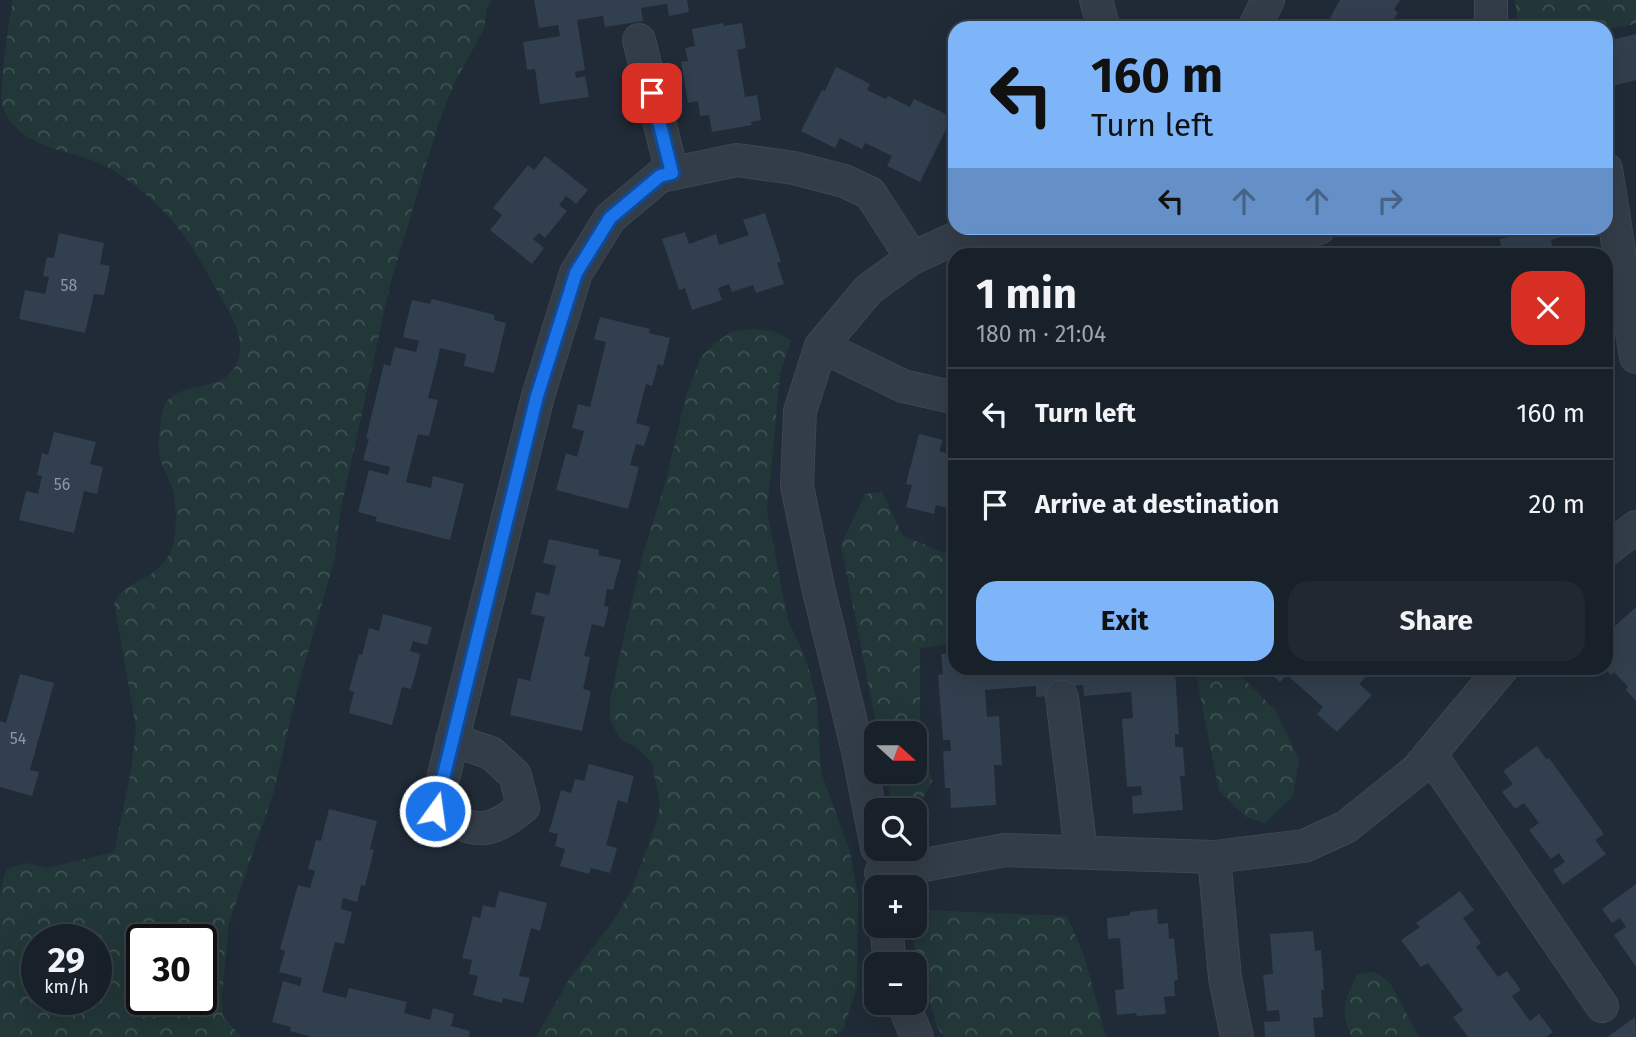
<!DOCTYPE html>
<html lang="en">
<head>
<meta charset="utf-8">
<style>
	body { margin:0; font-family:"Fira Sans",sans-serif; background:#212831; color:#f1f3f6; height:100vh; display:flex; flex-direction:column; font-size:26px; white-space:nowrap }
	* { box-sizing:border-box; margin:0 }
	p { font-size:23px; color:#9fa3a8 }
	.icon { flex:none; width:38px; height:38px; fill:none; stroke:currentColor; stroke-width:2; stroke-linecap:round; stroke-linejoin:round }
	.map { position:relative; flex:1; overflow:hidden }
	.details { position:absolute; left:948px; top:248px; width:665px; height:427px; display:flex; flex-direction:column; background:#182029; border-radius:21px; box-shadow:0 7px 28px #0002,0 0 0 2px #363e46 }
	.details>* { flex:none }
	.top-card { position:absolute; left:948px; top:21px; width:665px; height:214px; border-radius:21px; box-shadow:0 7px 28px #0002,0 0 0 2px #363e46; background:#7eb5f9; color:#111; overflow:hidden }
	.needle { width:46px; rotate:111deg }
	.buttons { position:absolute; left:864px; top:721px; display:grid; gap:14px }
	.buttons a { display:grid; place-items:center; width:63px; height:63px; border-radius:14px; background:#182029; box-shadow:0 7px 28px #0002,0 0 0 2px #363e46; font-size:35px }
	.speed { position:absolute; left:21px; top:924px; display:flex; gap:14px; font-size:35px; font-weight:700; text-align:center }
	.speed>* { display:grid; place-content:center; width:91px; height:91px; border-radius:50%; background:#182029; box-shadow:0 7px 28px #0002,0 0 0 2px #363e46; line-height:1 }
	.speed small { font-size:18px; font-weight:400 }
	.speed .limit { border:4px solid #111; border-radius:10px; background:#fff; color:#111 }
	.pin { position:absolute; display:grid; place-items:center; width:60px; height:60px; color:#fff; margin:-30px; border-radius:14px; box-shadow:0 4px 10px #0006 }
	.me { position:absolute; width:77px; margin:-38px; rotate:14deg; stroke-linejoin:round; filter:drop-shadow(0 0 5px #0008) }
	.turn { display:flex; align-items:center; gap:24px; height:147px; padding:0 28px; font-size:32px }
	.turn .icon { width:91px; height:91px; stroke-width:2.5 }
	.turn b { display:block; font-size:49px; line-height:60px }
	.lanes { display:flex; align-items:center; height:66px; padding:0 28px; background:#0003; justify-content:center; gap:35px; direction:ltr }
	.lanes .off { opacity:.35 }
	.round { display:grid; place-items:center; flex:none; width:74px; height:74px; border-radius:21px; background:#212831 }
	.head { display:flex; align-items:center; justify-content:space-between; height:119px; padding:0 28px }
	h1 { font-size:42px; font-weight:700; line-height:52px }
	.button { display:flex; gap:14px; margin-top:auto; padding:14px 28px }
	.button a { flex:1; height:80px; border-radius:21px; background:#7eb5f9; color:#111; font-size:28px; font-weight:700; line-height:80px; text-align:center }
	.button a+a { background:#212831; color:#f1f3f6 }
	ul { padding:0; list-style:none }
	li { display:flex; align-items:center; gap:21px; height:91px; padding:0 28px; border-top:2px solid #363e46 }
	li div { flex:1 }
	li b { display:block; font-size:26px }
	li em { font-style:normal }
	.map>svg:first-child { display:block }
</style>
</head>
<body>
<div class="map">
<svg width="1636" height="1037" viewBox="0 0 1636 1037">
	<defs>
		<pattern id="forest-crowns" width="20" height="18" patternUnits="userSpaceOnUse" patternTransform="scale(1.75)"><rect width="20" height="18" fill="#223738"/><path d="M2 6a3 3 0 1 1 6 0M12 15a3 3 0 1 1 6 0" fill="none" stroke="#3f5253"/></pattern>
	</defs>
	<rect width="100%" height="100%" fill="#202b37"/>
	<g fill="url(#forest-crowns)" fill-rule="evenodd">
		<path d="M 13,0 L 492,0 L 487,8 L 484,29 L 454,84 L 438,125 L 390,285 L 340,513 L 335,558 L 298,687 L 274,791 L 229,923 L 222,996 L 223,1016 L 241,1037 L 0,1037 L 0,894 L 6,869 L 26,863 L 47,868 L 114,852 L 131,771 L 136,728 L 114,602 C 118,597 123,590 128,587 C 147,575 156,575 169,555 C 178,541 177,503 172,487 C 168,476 160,464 159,452 C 158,441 160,421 163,410 C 173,374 235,401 240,350 C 242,328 225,306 215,287 C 187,235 166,206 116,172 C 79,147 20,155 2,105 C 0,81 8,26 13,0 ZM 37,940 L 96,940 L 96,999 L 37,999 ZM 142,940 L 201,940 L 201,999 L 142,999 Z"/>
		<polygon points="1515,0 1636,0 1636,24 1607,29 1520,28 1518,25"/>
		<polygon points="752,329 773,331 791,340 780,375 767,512 788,620 806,659 817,702 821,772 850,852 858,896 857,987 843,1030 831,1037 536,1037 570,978 611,924 632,889 655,826 660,806 652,763 637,748 619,738 610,719 610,699 641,561 666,480 685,399 701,357 715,343 731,332"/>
		<polygon points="882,492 903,536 955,557 955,644 920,648 920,726 932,783 915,810 893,810 885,772 915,772 915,733 878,733 841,545 865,494"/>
		<polygon points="1195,669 1234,669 1275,710 1299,759 1293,796 1265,823 1246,817 1219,791"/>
		<polygon points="923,910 1067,916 1084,955 1106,1037 944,1037 937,1027 913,947"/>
		<path d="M 1375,972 L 1390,983 L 1419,1037 L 1352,1037 C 1338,1010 1346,1000 1357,974 Z"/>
	</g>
	<g fill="#323f4e">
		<polygon points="534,0 687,0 689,12 669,16 667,4 641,8 643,21 605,27 603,16 577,20 585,70 575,72 576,78 585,76 589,97 540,104 535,69 527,70 523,42 560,36 558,25 539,28"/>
		<polygon points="1340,0 1400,0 1394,10 1398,12 1389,28 1339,28 1342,24 1330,18"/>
		<polygon points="723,23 724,26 742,23 746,48 737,50 745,97 757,95 761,120 751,122 752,125 712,132 709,115 700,116 698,101 688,103 681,62 688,61 685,48 695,46 692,29"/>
		<polygon points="1636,34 1636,80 1613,86 1615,97 1606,99 1606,41"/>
		<polygon points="836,67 870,84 867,90 886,99 888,96 910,107 914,99 952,117 920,182 887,166 892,156 865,143 862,149 840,138 835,148 801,131 822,90 825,91"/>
		<polygon points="545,156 588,190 576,204 566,196 559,205 567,211 545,238 539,233 533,239 544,248 532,264 490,230 502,215 493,208 528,165 534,170"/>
		<polygon points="765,213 781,262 777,263 784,284 756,293 753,285 732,292 729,284 718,288 722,300 692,310 685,288 679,290 662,239 685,232 689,244 716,234 719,245 749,235 743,220"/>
		<polygon points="1507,228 1559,228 1561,237 1551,240 1555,255 1504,256 1499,239 1509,237"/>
		<polygon points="59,233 104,243 100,264 110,266 104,295 94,294 85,333 19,319 25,290 45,294 49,277 43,276 47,257 54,258"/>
		<polygon points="432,299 495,315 494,320 506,323 494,373 464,366 466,354 440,348 438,358 428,398 438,400 429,436 418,434 406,482 431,488 433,476 464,484 450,540 375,521 377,517 358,512 369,470 388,475 390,467 363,460 369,439 366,438 384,364 390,366 395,347 416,352 419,341 403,337 412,300 430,304"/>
		<polygon points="600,317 650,329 649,333 670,338 663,366 658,364 652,386 646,384 636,423 650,427 644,446 636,444 630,465 639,467 628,509 556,490 566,453 577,457 584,431 572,428 578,404 590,407 606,342 594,339"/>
		<polygon points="54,432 96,442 90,464 103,467 97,494 84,491 74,533 19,520 26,491 38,494 42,476 37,475 42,453 48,455"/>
		<polygon points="919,434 943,440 939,451 956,456 956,510 936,505 934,514 906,507 912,485 906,484"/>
		<polygon points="549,539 599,550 598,555 621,560 613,590 607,589 604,606 609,607 604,627 592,624 584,656 590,657 583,689 591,691 582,731 510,715 518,678 530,681 545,617 531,614 536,592 549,595 556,566 543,563"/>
		<polygon points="1636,607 1636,701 1626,690 1628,687 1614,672 1611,675 1606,670 1606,634"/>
		<polygon points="383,614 432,627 427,645 413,641 410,651 420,654 417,668 411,689 402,687 392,725 349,713 354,692 349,690 359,654 362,655 369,628 379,631"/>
		<polygon points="956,653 956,668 1117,668 1117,671 1128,671 1128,668 1175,669 1179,734 1175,734 1175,747 1183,747 1185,776 1180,776 1183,810 1133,814 1132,796 1142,795 1141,786 1127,787 1122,719 1133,718 1131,692 1084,696 1083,685 1072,686 1073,694 1036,697 1036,686 985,690 987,717 999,716 1002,765 994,765 996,805 951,808 950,788 945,788 943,751 951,751 950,740 943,740 938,675 943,674 941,654"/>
		<polygon points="1264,668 1359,668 1367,676 1359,684 1372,695 1337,732 1317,714 1323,707 1287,675 1280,682"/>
		<polygon points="20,674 54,683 30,770 39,772 32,796 0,787 0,721 6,723"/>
		<polygon points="1537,746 1546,759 1549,758 1604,834 1595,840 1606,854 1563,885 1553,870 1565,862 1559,853 1551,859 1529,830 1539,823 1524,803 1515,809 1502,792 1513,784 1503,771"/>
		<polygon points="589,764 634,776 627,803 618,800 606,845 617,848 610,873 591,868 589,874 560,866 565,849 555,846 558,834 549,832 561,790 571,793 575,779 584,781"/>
		<polygon points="329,809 377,821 370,849 374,850 365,886 361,885 357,902 343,898 341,909 352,912 344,944 335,942 322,992 346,998 349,988 407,1002 404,1013 430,1020 433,1008 454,1014 451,1026 470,1031 469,1037 312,1037 290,1031 291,1027 272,1022 283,981 300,986 302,978 279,972 285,951 280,949 298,885 310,888 315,871 308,869 316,840 321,841"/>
		<polygon points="1636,884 1636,967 1614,935 1626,927 1620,918 1612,923 1602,909"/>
		<polygon points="499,891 547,903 540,931 531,928 519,976 530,978 523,1003 503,998 502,1003 473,995 478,976 469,974 472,960 462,958 473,916 480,918 483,905 495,908"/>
		<polygon points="1460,891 1474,910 1463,918 1481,943 1476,947 1498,977 1507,971 1521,990 1512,996 1530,1021 1539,1014 1553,1032 1546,1037 1468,1037 1453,1017 1463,1010 1428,963 1421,967 1401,940 1420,927 1416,923"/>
		<polygon points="1157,909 1158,924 1168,923 1169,939 1174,938 1178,980 1174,981 1175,996 1164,997 1166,1014 1137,1016 1136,1013 1117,1015 1115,990 1124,989 1120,938 1108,939 1107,918 1130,915 1130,912"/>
		<polygon points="1313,931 1315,951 1321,950 1324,990 1321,990 1323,1017 1313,1018 1315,1037 1265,1037 1264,1022 1280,1021 1279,1010 1267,1011 1263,975 1273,974 1270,934"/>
		<polygon points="1635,1017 1636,1037 1607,1037 1616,1031"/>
	</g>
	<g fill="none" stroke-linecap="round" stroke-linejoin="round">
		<defs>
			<g id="street">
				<polyline points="1096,0 1104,28"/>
				<polyline points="1254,28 1268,0"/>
				<polyline points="1488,28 1491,19 1491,0"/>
				<polyline points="639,40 672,173"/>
				<polyline points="1606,169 1636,357"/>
				<polyline points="821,346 903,386 956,398"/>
				<polyline points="1606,550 1636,527"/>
				<polyline points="1062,697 1081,852"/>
				<path d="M 452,740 L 491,753 L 515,775 L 523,807 C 486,837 475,832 435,811 L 538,396 L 576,273 L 610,218 L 660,176 L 737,160 L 794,168 L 844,181 L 870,193 L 912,258"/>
				<polyline points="1430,754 1602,1006"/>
				<polyline points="877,848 858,751 818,587 797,486 800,411 821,346 869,289 912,258 952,240 988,231 1044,232 1121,236 1159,242 1222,249 1269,244 1319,228"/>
				<polyline points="1214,857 1225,978 1237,1037"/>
				<polyline points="881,873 1005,850 1214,857 1304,846 1346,827 1417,770 1502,668"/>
				<polyline points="886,926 890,964"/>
				<polyline points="903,1003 917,1037"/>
			</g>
		</defs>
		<use href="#street" stroke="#3d4651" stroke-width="34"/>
		<use href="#street" stroke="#333d48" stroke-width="32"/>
	</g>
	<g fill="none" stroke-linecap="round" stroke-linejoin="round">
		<defs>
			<polyline id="route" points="435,811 537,396 576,273 610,218 660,176 672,173 652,93"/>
		</defs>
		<use href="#route" stroke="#114b97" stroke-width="18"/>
		<use href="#route" stroke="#1a73e8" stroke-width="12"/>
	</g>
	<g text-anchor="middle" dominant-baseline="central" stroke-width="7" stroke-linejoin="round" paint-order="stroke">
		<g font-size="16" fill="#8c98a5">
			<text x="69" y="285">58</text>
			<text x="62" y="484">56</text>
			<text x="18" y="738">54</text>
		</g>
	</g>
</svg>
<div class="buttons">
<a><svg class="needle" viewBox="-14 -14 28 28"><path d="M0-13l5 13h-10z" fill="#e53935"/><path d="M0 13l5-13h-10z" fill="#9fa3a8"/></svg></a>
<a><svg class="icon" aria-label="search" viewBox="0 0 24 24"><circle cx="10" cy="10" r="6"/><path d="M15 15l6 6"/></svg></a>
<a>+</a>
<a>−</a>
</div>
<div class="speed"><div>29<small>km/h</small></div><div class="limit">30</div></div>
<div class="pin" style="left:652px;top:93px;background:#d93025"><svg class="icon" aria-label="arrive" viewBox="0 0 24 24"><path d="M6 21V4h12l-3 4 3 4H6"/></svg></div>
<svg class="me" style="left:435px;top:811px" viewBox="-20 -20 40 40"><circle r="17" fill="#1a73e8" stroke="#fff" stroke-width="3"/><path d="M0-11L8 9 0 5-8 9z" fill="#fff"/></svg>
<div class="top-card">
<div class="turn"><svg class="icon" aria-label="left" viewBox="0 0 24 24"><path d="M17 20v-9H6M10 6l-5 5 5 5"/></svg><div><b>160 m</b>Turn left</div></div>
<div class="lanes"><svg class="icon" aria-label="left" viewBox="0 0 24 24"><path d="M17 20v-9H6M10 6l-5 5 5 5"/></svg><svg class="icon off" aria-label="ahead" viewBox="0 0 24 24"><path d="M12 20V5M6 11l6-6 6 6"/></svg><svg class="icon off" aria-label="ahead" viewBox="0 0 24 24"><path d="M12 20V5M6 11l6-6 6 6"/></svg><svg class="icon off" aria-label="right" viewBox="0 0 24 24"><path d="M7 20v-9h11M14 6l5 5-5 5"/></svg></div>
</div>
<section class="details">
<div class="head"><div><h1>1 min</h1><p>180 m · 21:04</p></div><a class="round" style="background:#d93025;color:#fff"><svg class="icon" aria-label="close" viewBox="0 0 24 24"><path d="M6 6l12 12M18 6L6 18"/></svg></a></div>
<ul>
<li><svg class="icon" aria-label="left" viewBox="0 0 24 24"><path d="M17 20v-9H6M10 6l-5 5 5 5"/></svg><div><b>Turn left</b></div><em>160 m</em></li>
<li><svg class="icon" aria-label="arrive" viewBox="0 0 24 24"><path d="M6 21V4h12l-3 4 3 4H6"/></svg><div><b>Arrive at destination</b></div><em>20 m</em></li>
</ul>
<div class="button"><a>Exit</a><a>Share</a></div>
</section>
</div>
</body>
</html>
